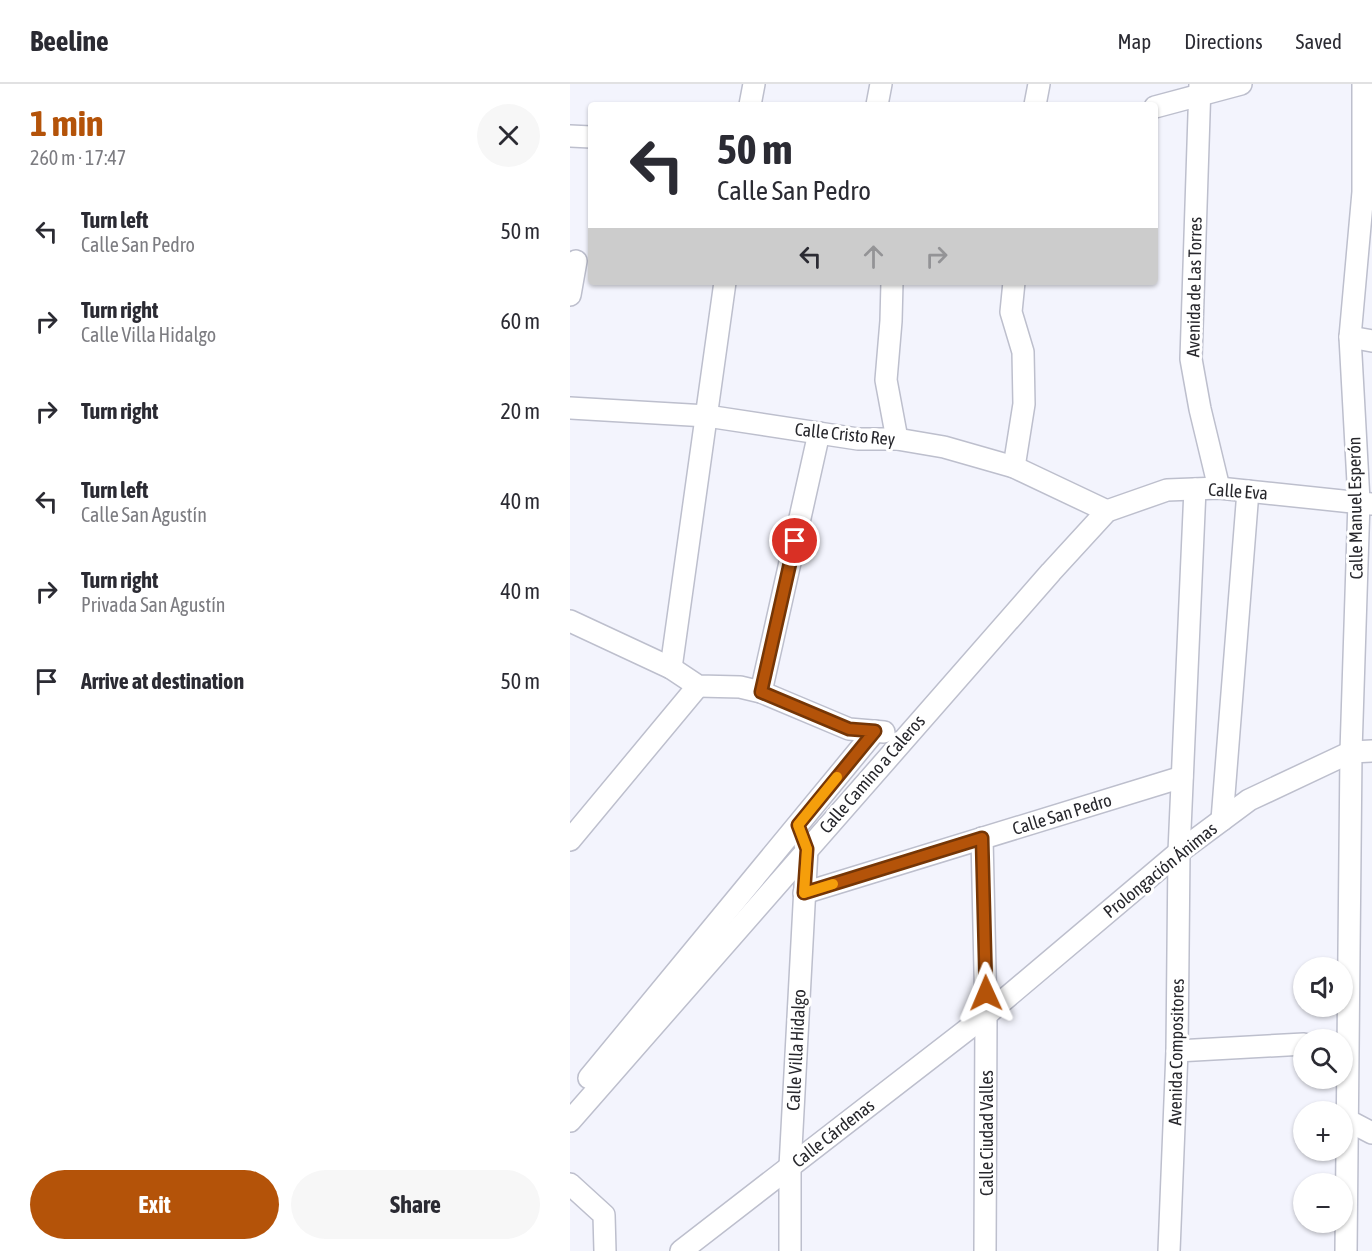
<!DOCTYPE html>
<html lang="en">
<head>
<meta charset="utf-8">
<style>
	body { margin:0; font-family:"Asap Condensed",sans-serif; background:#f7f7f7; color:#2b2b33; height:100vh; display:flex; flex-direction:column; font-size:22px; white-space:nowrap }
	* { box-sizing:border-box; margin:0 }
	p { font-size:20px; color:#7c7c81 }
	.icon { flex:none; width:33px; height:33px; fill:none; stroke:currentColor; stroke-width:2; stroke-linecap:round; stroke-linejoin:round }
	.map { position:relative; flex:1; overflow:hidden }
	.sheet { display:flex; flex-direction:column; background:#fff; width:570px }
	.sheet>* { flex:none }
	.banner { position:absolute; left:18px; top:18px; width:570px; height:183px; border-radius:6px; box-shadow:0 2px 4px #0004; background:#fff; color:#2b2b33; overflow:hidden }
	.buttons { position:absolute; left:723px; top:873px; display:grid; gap:12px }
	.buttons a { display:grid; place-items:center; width:60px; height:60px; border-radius:50%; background:#fff; box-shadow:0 2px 4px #0004; font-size:30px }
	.pin { position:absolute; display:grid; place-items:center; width:51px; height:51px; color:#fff; margin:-26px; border:3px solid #fff; border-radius:50%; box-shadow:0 2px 6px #0007 }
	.me { position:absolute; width:66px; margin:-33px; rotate:359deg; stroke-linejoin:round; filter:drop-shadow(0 0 4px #0008) }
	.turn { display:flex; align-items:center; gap:21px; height:126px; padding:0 30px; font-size:27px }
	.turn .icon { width:78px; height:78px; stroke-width:2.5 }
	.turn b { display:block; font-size:42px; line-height:51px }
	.lanes { display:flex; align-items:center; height:57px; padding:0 30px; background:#0003; justify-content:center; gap:30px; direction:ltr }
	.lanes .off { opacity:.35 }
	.round { display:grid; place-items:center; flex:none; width:63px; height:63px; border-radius:32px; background:#f7f7f7 }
	.overview { display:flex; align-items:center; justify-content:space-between; height:102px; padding:0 30px }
	h1 { font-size:36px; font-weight:700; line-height:45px; color:#b45309 }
	.cta { display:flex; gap:12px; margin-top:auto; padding:12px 30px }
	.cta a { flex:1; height:69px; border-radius:36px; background:#b45309; color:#fff; font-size:24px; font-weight:700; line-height:69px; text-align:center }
	.cta a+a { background:#f7f7f7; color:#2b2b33 }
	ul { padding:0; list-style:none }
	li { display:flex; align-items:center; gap:18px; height:90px; padding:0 30px }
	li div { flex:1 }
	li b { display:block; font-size:22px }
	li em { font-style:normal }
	header { display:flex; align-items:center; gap:36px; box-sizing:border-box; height:84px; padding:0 30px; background:#fff; border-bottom:2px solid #e1e1e2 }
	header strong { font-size:28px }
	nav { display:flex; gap:33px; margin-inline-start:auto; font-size:21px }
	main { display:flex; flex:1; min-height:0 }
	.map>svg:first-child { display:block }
</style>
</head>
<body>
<header>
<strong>Beeline</strong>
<nav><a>Map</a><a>Directions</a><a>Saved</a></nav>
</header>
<main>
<section class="sheet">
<div class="overview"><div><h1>1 min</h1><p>260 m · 17:47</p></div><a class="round"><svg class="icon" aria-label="close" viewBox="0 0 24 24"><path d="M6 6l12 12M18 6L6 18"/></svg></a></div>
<ul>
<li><svg class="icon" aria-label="left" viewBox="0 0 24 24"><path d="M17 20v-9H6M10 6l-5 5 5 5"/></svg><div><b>Turn left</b><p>Calle San Pedro</p></div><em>50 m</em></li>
<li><svg class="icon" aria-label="right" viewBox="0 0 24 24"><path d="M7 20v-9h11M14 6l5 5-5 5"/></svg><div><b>Turn right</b><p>Calle Villa Hidalgo</p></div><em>60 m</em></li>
<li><svg class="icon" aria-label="right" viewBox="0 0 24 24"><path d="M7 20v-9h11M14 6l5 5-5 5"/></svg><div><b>Turn right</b></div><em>20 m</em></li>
<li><svg class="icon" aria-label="left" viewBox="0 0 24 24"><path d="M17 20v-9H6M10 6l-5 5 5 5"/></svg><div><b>Turn left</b><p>Calle San Agustín</p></div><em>40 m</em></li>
<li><svg class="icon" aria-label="right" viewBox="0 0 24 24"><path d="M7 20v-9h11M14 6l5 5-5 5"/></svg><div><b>Turn right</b><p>Privada San Agustín</p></div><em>40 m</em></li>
<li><svg class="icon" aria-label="arrive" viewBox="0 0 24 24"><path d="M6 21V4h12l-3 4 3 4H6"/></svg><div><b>Arrive at destination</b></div><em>50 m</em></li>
</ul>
<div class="cta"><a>Exit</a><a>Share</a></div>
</section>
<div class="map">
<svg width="802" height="1167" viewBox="0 0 802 1167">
	<rect width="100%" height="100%" fill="#f3f4fd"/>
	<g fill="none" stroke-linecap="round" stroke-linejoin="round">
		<defs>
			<g id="minor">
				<polyline points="630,0 621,275 630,325 649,404"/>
				<polyline points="180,21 184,0"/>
				<polyline points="307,21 311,0"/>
				<polyline points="465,21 469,0"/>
				<polyline points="585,23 671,0"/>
				<polyline points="0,52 21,53"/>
				<polyline points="322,198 321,237 316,296 327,355"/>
				<polyline points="444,198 441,228 453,268 454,320 444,383"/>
				<polyline points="0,211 6,177"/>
				<polyline points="780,253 802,257"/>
				<polyline points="0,324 137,332 288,355 327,355 374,363 444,383 537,427"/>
				<polyline points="0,537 101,584 128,602 170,603 191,608 279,645 314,648"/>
				<polyline points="101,584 155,198"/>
				<polyline points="191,608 249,349"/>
				<polyline points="652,736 678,407"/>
				<polyline points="412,754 416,931 415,1167"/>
				<polyline points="0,756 128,602"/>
				<polyline points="234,809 612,693"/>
				<polyline points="607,967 734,960"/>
				<polyline points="19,994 305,647"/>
				<polyline points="777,1036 802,1049"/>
				<polyline points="0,1037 481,488 537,427 597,406 649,404 801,420"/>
				<polyline points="0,1100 34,1131 35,1167"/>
				<polyline points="111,1167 416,931 609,768 679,716 781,668 802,667"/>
				<polyline points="220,1167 220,1083 237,765 235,760"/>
				<polyline points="599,1167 607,967 609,768 625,405"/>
				<polyline points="776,1167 781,668 789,417 780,253 793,108 793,0"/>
			</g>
		</defs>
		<use href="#minor" stroke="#bdbfcd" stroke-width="24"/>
		<use href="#minor" stroke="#fff" stroke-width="21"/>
	</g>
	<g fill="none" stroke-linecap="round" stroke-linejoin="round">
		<defs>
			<polyline id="route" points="225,457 191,608 279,645 305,647 228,741 237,765 234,809 412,754 416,909"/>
		</defs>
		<use href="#route" stroke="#753606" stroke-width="15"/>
		<use href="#route" stroke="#b45309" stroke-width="10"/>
		<polyline stroke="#f59e0b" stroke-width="10" points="263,800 234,809 237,765 228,741 267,693"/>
	</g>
	<g text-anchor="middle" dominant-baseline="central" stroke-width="6" stroke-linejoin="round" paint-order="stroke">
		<g font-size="18" fill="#27272c" stroke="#fff">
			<text transform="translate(624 203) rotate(-89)">Avenida de Las Torres</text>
			<text transform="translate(275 350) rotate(6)">Calle Cristo Rey</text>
			<text transform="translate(668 407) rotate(4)">Calle Eva</text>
			<text transform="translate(785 424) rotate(-91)">Calle Manuel Esperón</text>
			<text transform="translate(302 690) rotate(-49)">Calle Camino a Caleros</text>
			<text transform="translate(492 730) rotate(-17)">Calle San Pedro</text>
			<text transform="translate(590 786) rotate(-39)">Prolongación Ánimas</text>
			<text transform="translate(226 966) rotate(-87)">Calle Villa Hidalgo</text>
			<text transform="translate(606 968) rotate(-89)">Avenida Compositores</text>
			<text transform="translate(263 1049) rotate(-38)">Calle Cárdenas</text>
			<text transform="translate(416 1049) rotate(-90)">Calle Ciudad Valles</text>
		</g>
	</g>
</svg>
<div class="buttons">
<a><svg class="icon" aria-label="sound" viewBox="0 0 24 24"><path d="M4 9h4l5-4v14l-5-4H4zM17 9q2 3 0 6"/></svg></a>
<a><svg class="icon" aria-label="search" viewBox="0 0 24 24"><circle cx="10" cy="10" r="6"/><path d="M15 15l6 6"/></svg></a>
<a>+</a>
<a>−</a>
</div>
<div class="pin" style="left:225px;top:457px;background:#d93025"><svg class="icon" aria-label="arrive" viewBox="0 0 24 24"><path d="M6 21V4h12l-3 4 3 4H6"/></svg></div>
<svg class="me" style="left:416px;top:909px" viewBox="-20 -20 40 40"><path d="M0-17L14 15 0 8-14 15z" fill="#b45309" stroke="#fff" stroke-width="4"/></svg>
<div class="banner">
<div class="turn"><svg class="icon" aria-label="left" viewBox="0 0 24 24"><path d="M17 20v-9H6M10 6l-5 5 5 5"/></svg><div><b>50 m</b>Calle San Pedro</div></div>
<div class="lanes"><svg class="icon" aria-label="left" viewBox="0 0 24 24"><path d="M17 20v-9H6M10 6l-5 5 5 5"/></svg><svg class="icon off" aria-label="ahead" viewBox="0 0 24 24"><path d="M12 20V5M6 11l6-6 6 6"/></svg><svg class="icon off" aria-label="right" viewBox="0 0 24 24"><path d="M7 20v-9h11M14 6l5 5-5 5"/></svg></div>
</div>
</div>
</main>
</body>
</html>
